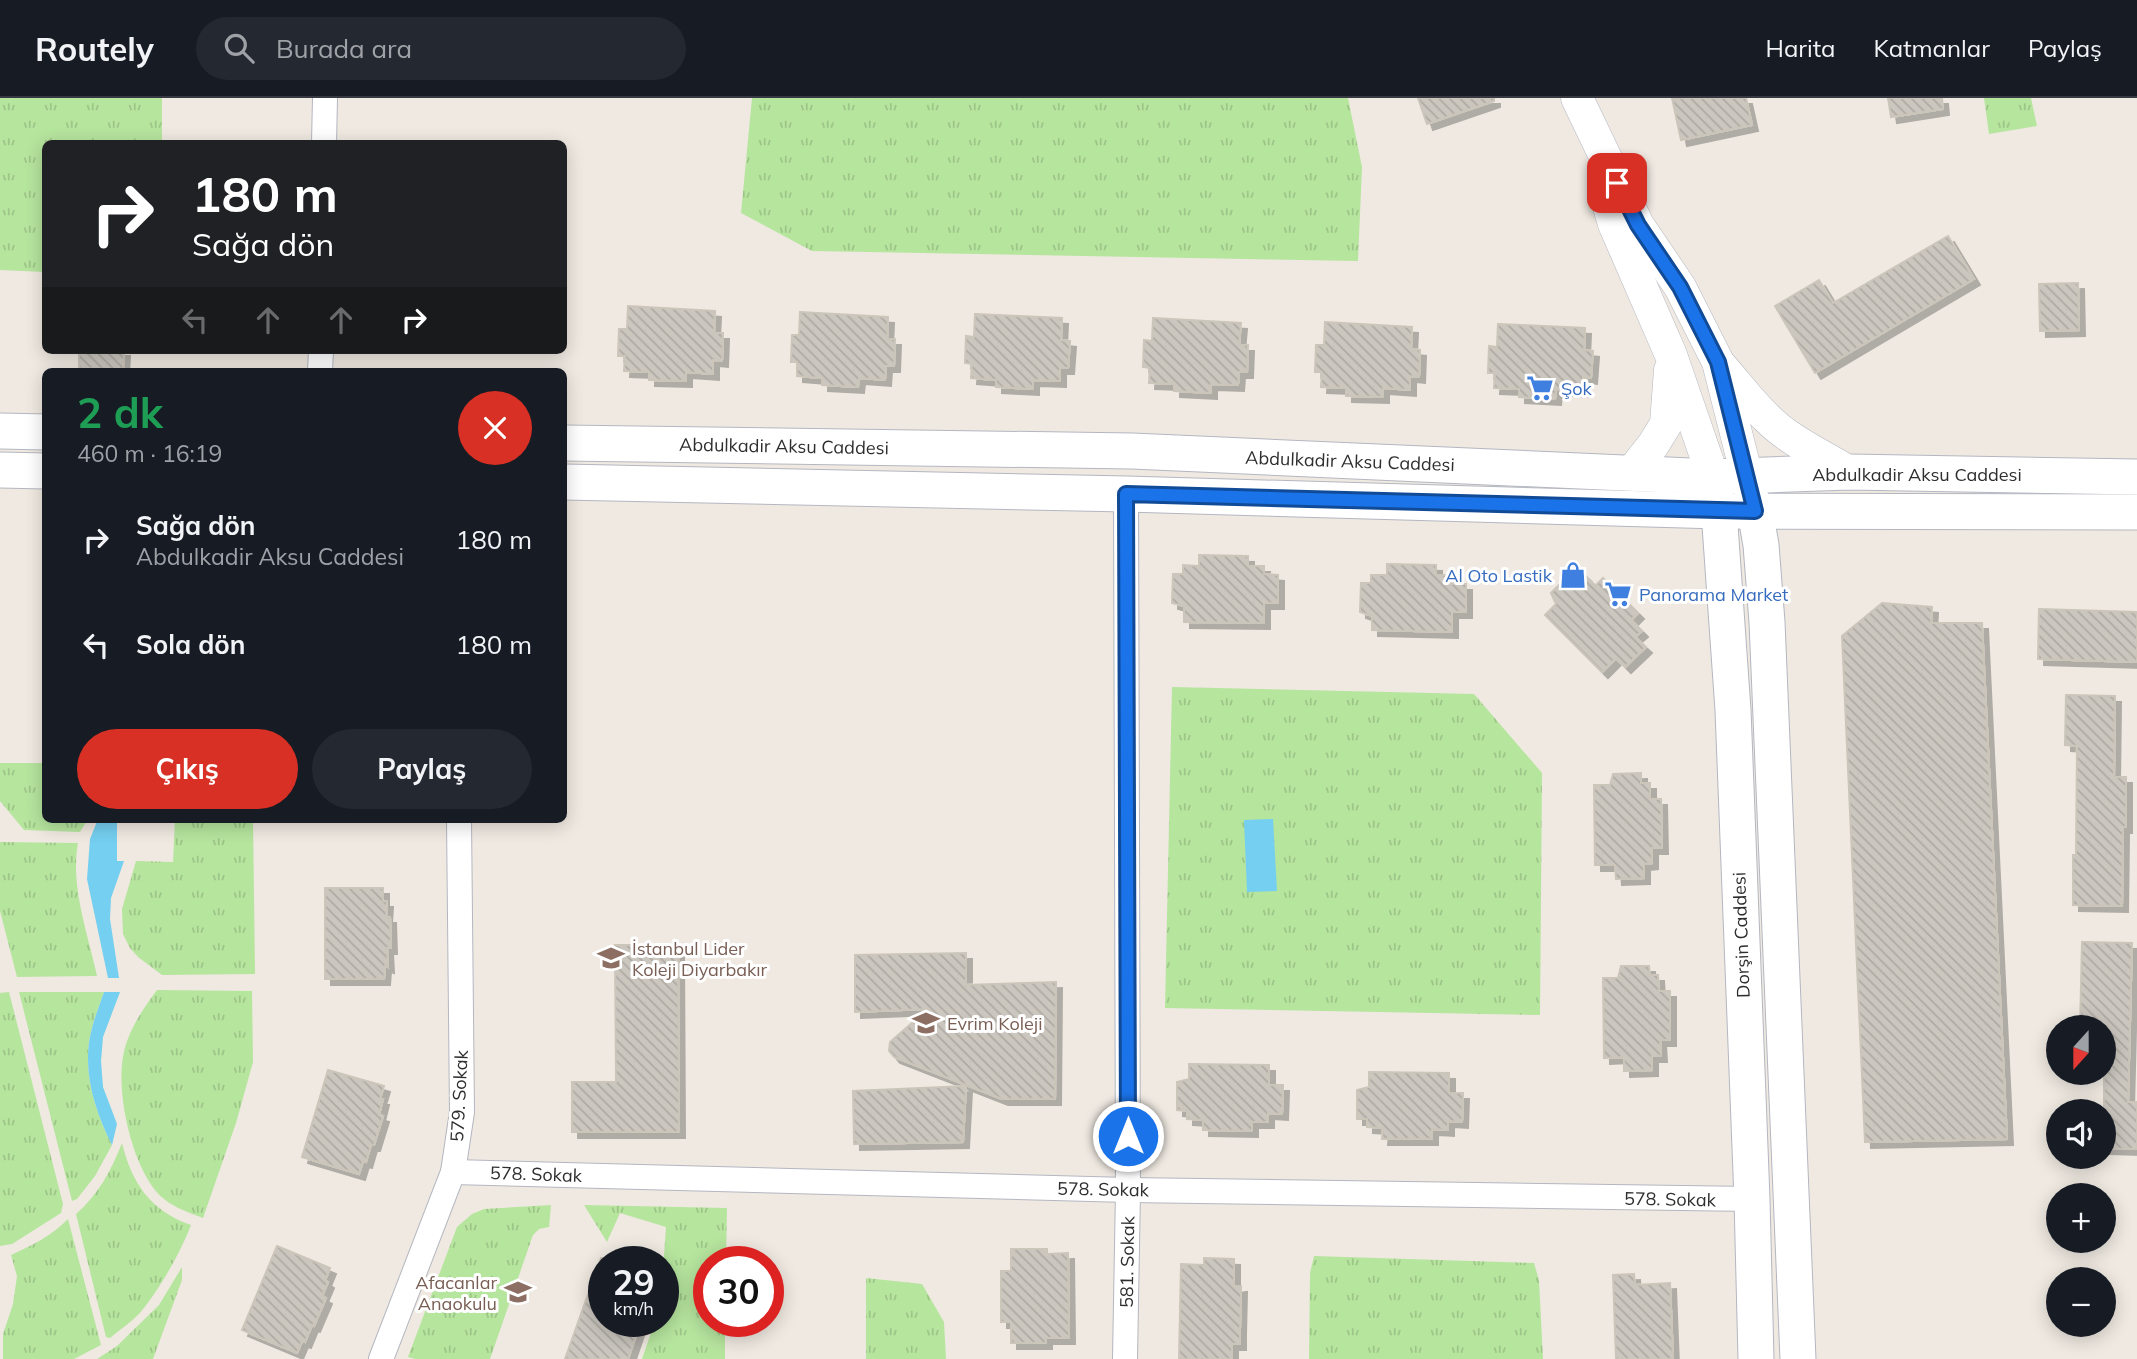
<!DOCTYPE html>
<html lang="tr">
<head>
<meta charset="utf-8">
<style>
	body { margin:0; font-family:Mulish,sans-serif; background:#242831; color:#f1f3f6; height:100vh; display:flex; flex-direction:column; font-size:26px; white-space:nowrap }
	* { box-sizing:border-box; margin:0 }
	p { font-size:23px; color:#9ea1a6 }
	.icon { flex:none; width:38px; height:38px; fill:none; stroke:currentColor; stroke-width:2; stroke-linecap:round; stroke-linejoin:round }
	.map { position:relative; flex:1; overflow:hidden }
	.panel { position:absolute; left:42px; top:270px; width:525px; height:455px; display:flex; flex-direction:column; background:#171b24; border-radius:10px; box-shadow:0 4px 18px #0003 }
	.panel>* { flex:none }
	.hud { position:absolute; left:42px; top:42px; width:525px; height:214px; border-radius:10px; box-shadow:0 4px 18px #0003; background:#202124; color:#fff; overflow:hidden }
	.needle { width:46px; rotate:201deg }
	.buttons { position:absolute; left:2046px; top:917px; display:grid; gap:14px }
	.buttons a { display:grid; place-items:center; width:70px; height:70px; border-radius:50%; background:#171b24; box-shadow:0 4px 18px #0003; font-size:35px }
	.speed { position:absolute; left:588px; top:1148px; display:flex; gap:14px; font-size:35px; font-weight:700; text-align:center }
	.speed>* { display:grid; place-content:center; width:91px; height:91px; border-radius:50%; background:#171b24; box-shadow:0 4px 18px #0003; line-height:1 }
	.speed small { font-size:18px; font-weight:400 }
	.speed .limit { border:10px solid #d22; background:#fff; color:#111 }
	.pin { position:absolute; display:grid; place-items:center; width:60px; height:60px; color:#fff; margin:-30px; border-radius:14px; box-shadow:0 4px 10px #0006 }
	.me { position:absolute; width:77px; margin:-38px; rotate:0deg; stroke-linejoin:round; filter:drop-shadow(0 0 5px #0008) }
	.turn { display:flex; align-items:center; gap:24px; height:147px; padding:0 35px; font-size:32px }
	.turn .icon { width:91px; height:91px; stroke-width:2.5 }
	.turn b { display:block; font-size:49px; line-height:60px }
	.lanes { display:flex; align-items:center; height:66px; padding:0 35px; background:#0003; justify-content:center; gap:35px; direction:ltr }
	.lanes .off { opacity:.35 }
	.round { display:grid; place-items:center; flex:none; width:74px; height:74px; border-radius:37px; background:#242831 }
	.head { display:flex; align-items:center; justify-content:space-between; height:119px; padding:0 35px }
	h1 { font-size:42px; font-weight:700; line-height:52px; color:#1e9e55 }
	.primary-button { display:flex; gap:14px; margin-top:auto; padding:14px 35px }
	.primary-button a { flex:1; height:80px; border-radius:42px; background:#d93025; color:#fff; font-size:28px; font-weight:700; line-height:80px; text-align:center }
	.primary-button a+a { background:#242831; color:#f1f3f6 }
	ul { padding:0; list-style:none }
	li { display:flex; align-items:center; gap:21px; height:105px; padding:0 35px }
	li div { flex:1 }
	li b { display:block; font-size:26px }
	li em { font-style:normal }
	header { display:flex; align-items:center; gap:42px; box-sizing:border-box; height:98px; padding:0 35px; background:#171b24; border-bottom:2px solid #363941 }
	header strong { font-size:33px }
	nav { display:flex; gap:38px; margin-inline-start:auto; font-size:24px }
	.search { width:490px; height:63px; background:#242831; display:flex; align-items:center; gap:18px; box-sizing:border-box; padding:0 24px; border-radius:38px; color:#9ea1a6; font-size:26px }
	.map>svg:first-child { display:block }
</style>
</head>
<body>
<header>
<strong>Routely</strong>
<div class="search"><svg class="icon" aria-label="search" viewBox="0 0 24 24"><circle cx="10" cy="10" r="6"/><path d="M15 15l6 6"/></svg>Burada ara</div>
<nav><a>Harita</a><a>Katmanlar</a><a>Paylaş</a></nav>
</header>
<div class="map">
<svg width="2137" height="1261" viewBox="0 0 2137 1261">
	<defs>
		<pattern id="grass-tufts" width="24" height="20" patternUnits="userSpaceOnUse" patternTransform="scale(1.75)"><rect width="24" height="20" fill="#b6e59e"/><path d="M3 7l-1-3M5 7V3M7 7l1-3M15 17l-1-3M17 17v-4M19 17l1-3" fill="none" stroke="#9dc588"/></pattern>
		<pattern id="building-back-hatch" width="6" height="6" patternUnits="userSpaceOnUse" patternTransform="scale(1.75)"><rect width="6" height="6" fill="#cbc7bf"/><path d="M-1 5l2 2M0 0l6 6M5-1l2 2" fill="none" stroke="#afaba4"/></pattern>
		<filter id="shadow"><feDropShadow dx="6" dy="6" stdDeviation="0" flood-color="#0004"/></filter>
	</defs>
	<rect width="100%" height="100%" fill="#efe9e1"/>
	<g fill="url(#grass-tufts)">
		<polygon points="0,0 162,0 162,45 46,46 45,174 0,172"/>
		<polygon points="752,0 1348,0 1362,69 1358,163 812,153 741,115"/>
		<polygon points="1984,0 2031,0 2037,28 1989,36"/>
		<polygon points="1172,589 1474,596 1542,675 1540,917 1165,910"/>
		<polygon points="0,665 45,665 46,721 88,721 80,734 24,732 0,703"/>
		<polygon points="175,721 253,721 255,876 162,877 138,859 130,850 123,836 122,811 136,763 173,764"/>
		<path d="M 0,744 L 78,745 C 70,788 88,836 97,878 L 17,879 L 0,813 Z"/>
		<path d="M 157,892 L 252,893 L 253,964 L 236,1025 L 203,1120 C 190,1115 175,1110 164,1101 C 133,1076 116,997 123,959 C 127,934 143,911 157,892 Z"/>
		<polygon points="9,894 63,1106 61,1115 12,1146 0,1148 0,895"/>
		<path d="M 19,894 L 104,894 C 100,906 95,918 92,930 C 81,970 94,1011 112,1047 L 95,1078 L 77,1101 L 72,1103 Z"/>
		<path d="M 122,1045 C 132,1086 151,1113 191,1127 C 181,1154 158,1194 139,1216 C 130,1225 119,1232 110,1240 L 106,1239 L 76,1116 C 98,1097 111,1073 122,1045 Z"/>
		<polygon points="551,1107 549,1129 539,1131 533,1137 490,1261 415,1261 408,1259 457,1129 472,1116 484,1111"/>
		<polygon points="584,1107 727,1110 726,1164 709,1164 709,1223 725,1223 725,1261 642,1261 655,1223 663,1223 663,1197 669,1180 663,1172 666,1129 620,1115 607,1144"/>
		<path d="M 68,1121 L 101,1247 L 74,1261 L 3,1261 L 3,1236 L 13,1206 L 17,1178 L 11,1157 C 33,1147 51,1138 68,1121 Z"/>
		<polygon points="1314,1158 1534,1165 1539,1182 1543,1261 1309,1261 1310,1175"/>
		<polygon points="182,1169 182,1182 153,1261 97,1261 117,1248 159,1207"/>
		<polygon points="866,1180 922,1186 944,1224 946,1261 866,1261"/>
	</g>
	<g fill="#75cff0">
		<polygon points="98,721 117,721 117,763 124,763 111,800 110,821 119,880 108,880 87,781 90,741"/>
		<polygon points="1273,721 1277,793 1247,794 1244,722"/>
		<path d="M 104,894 L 120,894 L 103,939 L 101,963 L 103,989 L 117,1026 L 112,1047 C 94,1011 81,970 92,930 C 95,918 100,906 104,894 Z"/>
	</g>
	<g fill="url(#building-back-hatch)" stroke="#cbc5ba" stroke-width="2" filter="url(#shadow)">
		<polygon points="1418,0 1494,0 1494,3 1427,26"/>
		<polygon points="1672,0 1746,0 1752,27 1681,42"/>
		<polygon points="1888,0 1942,0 1943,11 1891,19"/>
		<polygon points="1948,138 1974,181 1815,275 1775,208 1819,182 1833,205"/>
		<polygon points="2078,185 2079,232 2040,233 2039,186"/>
		<polygon points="628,208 715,213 714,235 723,235 722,263 713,262 713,276 686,274 686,283 649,282 649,274 624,273 625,258 618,258 619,231 627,231"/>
		<polygon points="800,214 888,219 887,241 895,241 894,268 886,268 885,282 859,280 858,289 822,287 822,280 797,278 797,264 791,264 792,237 799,237"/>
		<polygon points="975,216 1062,220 1061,242 1070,243 1068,270 1060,270 1060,283 1033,282 1033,291 996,289 996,282 971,280 972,266 965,265 966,238 974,239"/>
		<polygon points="1153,220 1241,225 1239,247 1248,247 1247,274 1239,274 1238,287 1211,286 1211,295 1174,293 1174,286 1149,285 1150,270 1143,269 1144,242 1152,243"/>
		<polygon points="1325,224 1412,229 1411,251 1420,252 1419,279 1410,278 1410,292 1383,290 1383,299 1346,298 1346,290 1321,289 1322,274 1315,274 1316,247 1324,247"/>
		<polygon points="1498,226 1585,230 1584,252 1593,253 1591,280 1583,279 1583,293 1556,291 1555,301 1519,299 1519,291 1494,290 1495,275 1488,275 1489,248 1497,249"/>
		<polygon points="79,252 124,252 123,271 79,270"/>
		<polygon points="1199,457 1248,458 1248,468 1264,468 1264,476 1278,477 1278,505 1264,505 1264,525 1184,524 1184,508 1172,505 1173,476 1183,476 1183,467 1199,468"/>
		<polygon points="1387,466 1436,467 1436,477 1452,477 1451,486 1466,486 1466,514 1452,514 1452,534 1372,532 1372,518 1360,514 1361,485 1371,485 1371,477 1387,477"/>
		<polygon points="1571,475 1578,482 1584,476 1595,488 1603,480 1638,515 1631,522 1642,533 1635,539 1646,549 1625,569 1616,560 1602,574 1545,517 1556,506 1551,495"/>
		<polygon points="1882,505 1932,509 1931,525 1982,525 2007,1041 1865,1044 1842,538"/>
		<polygon points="2039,511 2137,514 2137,564 2038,561"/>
		<polygon points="2066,597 2115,598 2114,679 2126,679 2126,729 2123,729 2122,808 2073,807 2073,757 2076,757 2077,648 2065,647"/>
		<polygon points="1641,675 1641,685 1650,685 1650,701 1661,701 1662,750 1652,750 1652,765 1644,766 1644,780 1616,781 1615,767 1595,767 1594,687 1610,687 1613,676"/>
		<polygon points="325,790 383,790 383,803 387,803 386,819 390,819 391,850 387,850 388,869 385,868 384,881 325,881"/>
		<polygon points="2082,844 2132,845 2128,1004 2137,1004 2137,1051 2104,1050 2104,929 2080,929"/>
		<polygon points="615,847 678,847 679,1034 572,1034 572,984 616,984"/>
		<polygon points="966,855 966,887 1056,884 1055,1001 1002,1001 894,959 889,953 890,944 928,911 855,914 855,857"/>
		<polygon points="1621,868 1649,868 1650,877 1658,877 1659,893 1670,893 1670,942 1660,942 1661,958 1652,958 1652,972 1624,973 1624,959 1604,960 1603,880 1618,880"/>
		<polygon points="1189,966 1269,967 1269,987 1283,987 1282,1016 1268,1015 1268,1024 1252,1024 1252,1033 1203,1032 1203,1022 1187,1021 1187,1013 1177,1012 1177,984 1189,981"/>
		<polygon points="328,972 384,988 380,1001 383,1001 379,1017 383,1018 374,1047 371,1047 366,1064 363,1063 359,1076 302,1059"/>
		<polygon points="1369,974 1449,975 1449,995 1463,995 1462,1024 1448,1023 1448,1032 1432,1031 1432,1041 1382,1041 1383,1030 1367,1029 1367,1021 1357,1021 1357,992 1369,989"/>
		<polygon points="966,988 963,1044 854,1046 853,993"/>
		<polygon points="277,1148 330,1170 325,1182 328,1184 322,1198 326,1200 314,1228 312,1227 305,1244 302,1243 297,1255 242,1232"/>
		<polygon points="1011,1151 1047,1151 1047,1156 1068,1155 1069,1240 1046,1240 1046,1245 1011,1245 1011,1224 1001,1224 1001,1173 1011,1173"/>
		<polygon points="601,1160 604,1160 604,1223 641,1223 628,1261 565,1261"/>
		<polygon points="1204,1160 1234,1161 1234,1189 1241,1188 1240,1231 1240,1246 1232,1246 1232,1261 1179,1261 1181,1166 1204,1167"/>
		<polygon points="1634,1176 1635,1187 1670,1185 1673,1261 1616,1261 1613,1177"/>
	</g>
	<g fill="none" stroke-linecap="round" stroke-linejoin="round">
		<defs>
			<g id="minor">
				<polyline points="324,46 325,0"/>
				<polyline points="320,273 321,252"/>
				<polyline points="453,1074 1128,1092 1752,1101"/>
				<polyline points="381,1261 453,1074 462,1014 459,721"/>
				<polyline points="1125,1261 1128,1092 1126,396"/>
			</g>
			<g id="tertiary">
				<polyline points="1577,0 1638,127 1680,189 1718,264 1753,402"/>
				<polyline points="1607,102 1614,126 1671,257 1713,379 1717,401"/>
				<path d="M 1722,269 C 1737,286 1750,304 1766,319 C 1789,343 1822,357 1849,374"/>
				<polyline points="1631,375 1653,347 1666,326 1670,272"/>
			</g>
			<g id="secondary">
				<polyline points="0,333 46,334"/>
				<polyline points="564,345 1132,353 1713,379 1849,374 2137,379"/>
				<polyline points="0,372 46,373"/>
				<polyline points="564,384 1126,396 1719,413 2137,414"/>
				<polyline points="1719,413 1733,612 1752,1101 1756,1261"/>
				<polyline points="1755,413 1761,447 1767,524 1798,1261"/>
			</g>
		</defs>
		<use href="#minor" stroke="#b4b7c1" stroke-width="26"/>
		<use href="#tertiary" stroke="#b4b7c1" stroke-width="33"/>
		<use href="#secondary" stroke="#b4b7c1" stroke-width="37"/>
		<use href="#minor" stroke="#fff" stroke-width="24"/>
		<use href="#tertiary" stroke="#fff" stroke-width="32"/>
		<use href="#secondary" stroke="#fff" stroke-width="35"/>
	</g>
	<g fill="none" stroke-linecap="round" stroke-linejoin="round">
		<defs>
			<polyline id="route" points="1128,1038 1126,396 1755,413 1718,264 1680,189 1638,127 1617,85"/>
		</defs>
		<use href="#route" stroke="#114b97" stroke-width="18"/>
		<use href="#route" stroke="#1a73e8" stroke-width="12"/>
	</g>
	<defs>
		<symbol id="supermarket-bare" viewBox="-9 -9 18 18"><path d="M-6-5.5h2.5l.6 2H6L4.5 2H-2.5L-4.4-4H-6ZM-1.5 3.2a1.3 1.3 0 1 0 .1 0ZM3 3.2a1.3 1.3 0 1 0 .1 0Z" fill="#3f7fe0" stroke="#fff" stroke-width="2.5" paint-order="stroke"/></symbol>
		<symbol id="shop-bare" viewBox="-9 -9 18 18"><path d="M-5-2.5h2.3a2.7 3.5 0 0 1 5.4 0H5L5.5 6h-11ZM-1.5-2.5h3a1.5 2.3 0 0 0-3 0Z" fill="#3f7fe0" stroke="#fff" stroke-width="2.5" paint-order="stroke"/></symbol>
		<symbol id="school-bare" viewBox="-9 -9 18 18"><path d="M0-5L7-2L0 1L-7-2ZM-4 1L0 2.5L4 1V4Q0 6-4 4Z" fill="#8d6e63" stroke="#fff" stroke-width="2.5" paint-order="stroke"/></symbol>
	</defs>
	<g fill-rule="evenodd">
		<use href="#supermarket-bare" x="1521" y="271" width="38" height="38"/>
		<use href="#shop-bare" x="1554" y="458" width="38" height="38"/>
		<use href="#supermarket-bare" x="1599" y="477" width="38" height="38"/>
		<use href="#school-bare" x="592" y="841" width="38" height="38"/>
		<use href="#school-bare" x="907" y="906" width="38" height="38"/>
		<use href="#school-bare" x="499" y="1175" width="38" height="38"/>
	</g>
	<g text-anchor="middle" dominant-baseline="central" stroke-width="6" stroke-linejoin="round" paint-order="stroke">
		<g font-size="18" fill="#366cbe" stroke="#fff" text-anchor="start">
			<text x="1561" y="290">Şok</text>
			<text x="1552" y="477" text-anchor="end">Al Oto Lastik</text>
			<text x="1639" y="496">Panorama Market</text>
		</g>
		<g font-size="18" fill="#2e2e2e" stroke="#fff">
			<text transform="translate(784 348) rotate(1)">Abdulkadir Aksu Caddesi</text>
			<text transform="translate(1350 363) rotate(2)">Abdulkadir Aksu Caddesi</text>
			<text x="1917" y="376">Abdulkadir Aksu Caddesi</text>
			<text transform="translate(1741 837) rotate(-92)">Dorşin Caddesi</text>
			<text transform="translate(459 998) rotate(-87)">579. Sokak</text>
			<text transform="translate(536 1076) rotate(2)">578. Sokak</text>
			<text transform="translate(1103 1091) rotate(1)">578. Sokak</text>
			<text transform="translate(1670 1101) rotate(1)">578. Sokak</text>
			<text transform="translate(1127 1164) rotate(-89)">581. Sokak</text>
		</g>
		<g font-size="18" fill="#785e54" stroke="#fff" text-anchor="start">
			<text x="632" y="850">İstanbul Lider<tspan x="632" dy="21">Koleji Diyarbakır</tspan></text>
			<text x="947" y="925">Evrim Koleji</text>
			<text x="497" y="1184" text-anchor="end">Afacanlar<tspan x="497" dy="21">Anaokulu</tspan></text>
		</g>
	</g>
</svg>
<div class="buttons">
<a><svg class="needle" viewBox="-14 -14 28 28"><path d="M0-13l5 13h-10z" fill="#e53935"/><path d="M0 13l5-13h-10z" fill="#9ea1a6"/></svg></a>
<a><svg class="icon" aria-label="sound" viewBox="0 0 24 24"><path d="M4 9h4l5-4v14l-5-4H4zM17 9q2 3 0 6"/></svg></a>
<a>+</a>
<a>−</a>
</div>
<div class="speed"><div>29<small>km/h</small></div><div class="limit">30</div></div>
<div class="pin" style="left:1617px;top:85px;background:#d93025"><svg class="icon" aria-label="arrive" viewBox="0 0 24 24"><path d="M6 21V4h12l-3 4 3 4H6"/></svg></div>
<svg class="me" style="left:1128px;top:1038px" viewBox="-20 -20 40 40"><circle r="17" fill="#1a73e8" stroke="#fff" stroke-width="3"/><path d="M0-11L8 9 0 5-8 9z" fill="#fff"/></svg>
<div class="hud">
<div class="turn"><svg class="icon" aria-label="right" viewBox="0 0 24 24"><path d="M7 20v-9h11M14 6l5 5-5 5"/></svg><div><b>180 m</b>Sağa dön</div></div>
<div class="lanes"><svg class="icon off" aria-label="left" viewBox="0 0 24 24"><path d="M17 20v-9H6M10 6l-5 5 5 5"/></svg><svg class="icon off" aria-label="ahead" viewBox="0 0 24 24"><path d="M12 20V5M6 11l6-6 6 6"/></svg><svg class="icon off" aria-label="ahead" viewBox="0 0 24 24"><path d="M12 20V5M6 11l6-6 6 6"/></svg><svg class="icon" aria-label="right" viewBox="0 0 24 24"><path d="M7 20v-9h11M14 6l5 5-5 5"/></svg></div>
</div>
<section class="panel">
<div class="head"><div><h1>2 dk</h1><p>460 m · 16:19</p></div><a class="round" style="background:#d93025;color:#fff"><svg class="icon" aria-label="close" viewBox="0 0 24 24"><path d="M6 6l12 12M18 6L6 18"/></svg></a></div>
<ul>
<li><svg class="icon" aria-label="right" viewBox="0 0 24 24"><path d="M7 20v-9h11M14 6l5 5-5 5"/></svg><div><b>Sağa dön</b><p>Abdulkadir Aksu Caddesi</p></div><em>180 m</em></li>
<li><svg class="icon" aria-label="left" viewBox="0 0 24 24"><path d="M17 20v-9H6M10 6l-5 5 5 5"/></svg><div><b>Sola dön</b></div><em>180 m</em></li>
</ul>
<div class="primary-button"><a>Çıkış</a><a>Paylaş</a></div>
</section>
</div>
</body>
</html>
